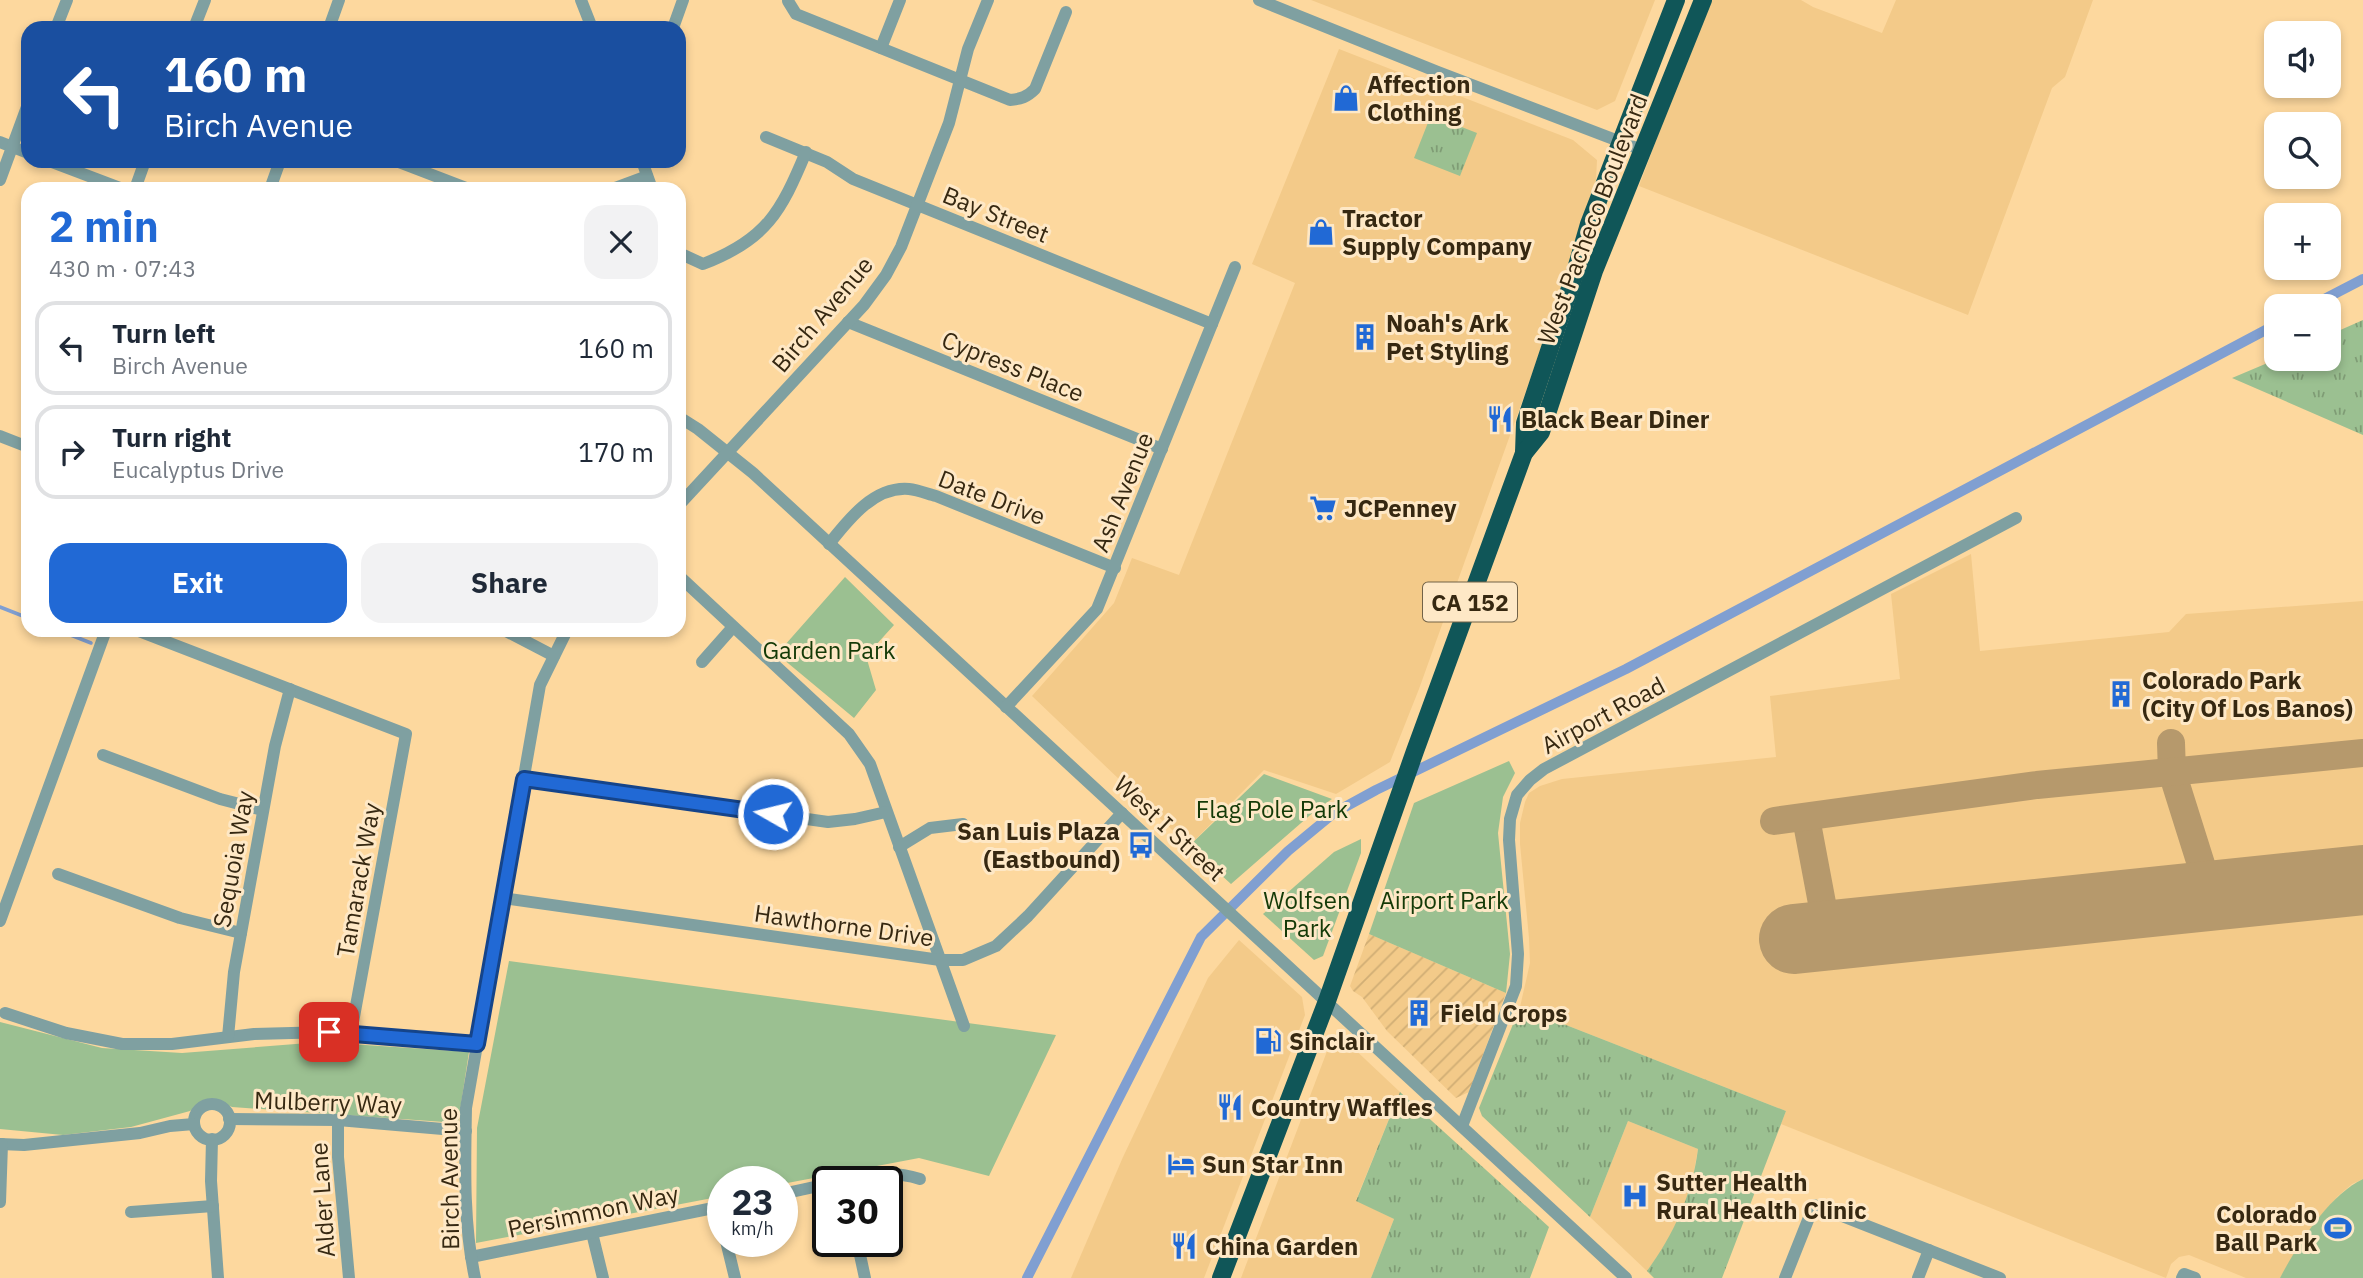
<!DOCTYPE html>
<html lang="en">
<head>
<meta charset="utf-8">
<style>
	body { margin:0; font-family:"IBM Plex Sans",sans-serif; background:#f2f2f3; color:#1f2937; height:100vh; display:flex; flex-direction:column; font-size:26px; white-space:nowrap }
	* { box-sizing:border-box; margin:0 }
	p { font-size:23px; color:#747a83 }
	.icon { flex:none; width:38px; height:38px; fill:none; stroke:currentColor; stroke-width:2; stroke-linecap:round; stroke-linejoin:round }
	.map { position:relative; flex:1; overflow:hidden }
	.drawer { position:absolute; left:21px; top:182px; width:665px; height:455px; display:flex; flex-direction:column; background:#fff; border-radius:21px; box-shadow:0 4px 10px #0003 }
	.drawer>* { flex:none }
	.top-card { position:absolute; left:21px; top:21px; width:665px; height:147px; border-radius:21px; box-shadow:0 4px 10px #0003; background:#1a4fa0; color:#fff; overflow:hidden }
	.fabs { position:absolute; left:2264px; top:21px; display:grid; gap:14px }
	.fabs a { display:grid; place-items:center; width:77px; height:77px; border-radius:14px; background:#fff; box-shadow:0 4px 10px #0003; font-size:35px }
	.speed { position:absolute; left:707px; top:1166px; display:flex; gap:14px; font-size:35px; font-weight:700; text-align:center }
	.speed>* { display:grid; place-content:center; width:91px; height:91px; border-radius:50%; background:#fff; box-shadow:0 4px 10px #0003; line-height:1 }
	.speed small { font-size:18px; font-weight:400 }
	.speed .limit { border:4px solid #111; border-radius:10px; background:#fff; color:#111 }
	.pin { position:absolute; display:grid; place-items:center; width:60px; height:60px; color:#fff; margin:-30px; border-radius:14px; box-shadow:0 4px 10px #0006 }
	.me { position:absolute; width:77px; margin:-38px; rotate:278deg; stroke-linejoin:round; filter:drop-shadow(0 0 5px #0008) }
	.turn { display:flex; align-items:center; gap:24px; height:147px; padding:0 28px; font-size:32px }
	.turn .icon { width:91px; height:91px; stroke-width:2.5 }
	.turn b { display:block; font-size:49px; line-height:60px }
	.round { display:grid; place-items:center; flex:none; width:74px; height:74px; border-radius:21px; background:#f2f2f3 }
	.head { display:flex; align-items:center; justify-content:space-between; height:119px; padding:0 28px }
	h1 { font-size:42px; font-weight:800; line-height:52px; color:#2169d5 }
	.button { display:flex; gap:14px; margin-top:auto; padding:14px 28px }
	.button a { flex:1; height:80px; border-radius:21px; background:#2169d5; color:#fff; font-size:28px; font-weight:800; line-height:80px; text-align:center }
	.button a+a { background:#f2f2f3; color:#1f2937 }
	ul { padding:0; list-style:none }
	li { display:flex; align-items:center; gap:21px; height:94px; margin:0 14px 10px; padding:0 14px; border:4px solid #e0e1e3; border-radius:21px }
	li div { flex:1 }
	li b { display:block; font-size:26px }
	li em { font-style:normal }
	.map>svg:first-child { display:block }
</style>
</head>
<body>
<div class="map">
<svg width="2363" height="1278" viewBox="0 0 2363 1278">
	<defs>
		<pattern id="industrial-furrows" width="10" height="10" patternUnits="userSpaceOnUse" patternTransform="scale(1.75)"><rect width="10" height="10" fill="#f3ca89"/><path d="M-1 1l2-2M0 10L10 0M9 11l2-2" fill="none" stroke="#d1ae75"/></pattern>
		<pattern id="grass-tufts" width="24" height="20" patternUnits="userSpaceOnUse" patternTransform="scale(1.75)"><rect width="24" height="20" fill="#9bc091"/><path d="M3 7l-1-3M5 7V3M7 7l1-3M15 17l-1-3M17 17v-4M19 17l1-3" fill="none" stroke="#7f9c75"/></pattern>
	</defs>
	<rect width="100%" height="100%" fill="#fdd89e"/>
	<g fill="#f3ca89">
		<polygon points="1311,0 1655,0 1615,101 1597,110"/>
		<polygon points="1709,0 1801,0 1813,7 1882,33 1896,0 2093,0 2065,77 2052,88 1968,315 1639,186"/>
		<polygon points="1339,49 1573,140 1597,160 1596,180 1532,374 1419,689 1390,762 1336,794 1264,770 1189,846 1032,696 1114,603 1132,558 1179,575 1295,283 1252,264"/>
		<polygon points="1971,554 1980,651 2169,632 2186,614 2363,601 2363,1179 2352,1184 2338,1196 2320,1217 2280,1278 2246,1278 2189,1255 2179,1257 2171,1264 2166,1278 1781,1124 1786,1111 1520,1007 1530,963 1529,938 1520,844 1520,823 1525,802 1529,793 1540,786 1562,779 1776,757 1770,696 1900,679 1891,594"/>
		<polygon points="1239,940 1302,997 1305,1015 1204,1278 1071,1278 1123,1157 1208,978"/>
		<polygon points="1349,1044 1400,1092 1356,1200 1394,1219 1371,1278 1241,1278 1329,1046"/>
		<polygon points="1628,1121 1698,1149 1692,1182 1681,1215 1664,1247 1647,1271 1590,1217"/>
	</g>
	<polygon fill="url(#industrial-furrows)" points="1369,934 1506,993 1469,1092 1456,1098 1387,1031 1362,997 1353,991 1350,986"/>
	<g fill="url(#grass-tufts)">
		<polygon points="1431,115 1477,133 1460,176 1414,158"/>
		<polygon points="2363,320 2363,435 2232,378 2277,359 2329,359 2329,335"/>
		<path d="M 1520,1007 L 1786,1111 L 1722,1278 L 1654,1278 L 1647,1271 C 1674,1234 1692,1195 1698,1149 L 1628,1121 L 1590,1217 L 1482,1116 L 1479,1108 Z"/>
		<polygon points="1400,1092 1549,1227 1530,1278 1371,1278 1394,1219 1356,1201"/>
	</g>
	<g fill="#9bc091">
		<polygon points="845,577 894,625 866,656 876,690 854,718 777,654"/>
		<polygon points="1509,761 1515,773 1503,797 1498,833 1510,954 1506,993 1369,934 1414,803"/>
		<polygon points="1264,774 1332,799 1316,810 1231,884 1189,846"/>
		<polygon points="1361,839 1361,853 1323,956 1314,960 1263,914 1334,852"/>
		<polygon points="509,961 1056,1035 989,1176 919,1158 782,1184 782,1181 723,1181 723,1196 476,1243 477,1128"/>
		<polygon points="0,1022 102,1048 182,1053 321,1042 469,1052 458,1123 232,1107 214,1099 205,1101 190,1111 131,1127 63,1135 0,1129"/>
		<path d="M 2363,1179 L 2363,1278 L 2280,1278 C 2297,1245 2329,1195 2363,1179 Z"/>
	</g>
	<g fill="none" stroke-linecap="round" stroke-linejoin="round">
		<g stroke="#809fd1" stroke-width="3.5">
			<polyline points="0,607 28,618"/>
			<polyline points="58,630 91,643"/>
		</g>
		<g stroke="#809fd1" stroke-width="10">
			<polyline points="2311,306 2363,279"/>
			<polyline points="1027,1278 1201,937 1288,851 1334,813 1376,790 1626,669 2277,324"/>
		</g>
		<g stroke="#b6996c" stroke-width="28">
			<polyline points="2171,743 2172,772 2211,896"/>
			<polyline points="1806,818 1828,935"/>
			<polyline points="1774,821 2037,785 2363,753"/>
		</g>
		<polyline stroke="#b6996c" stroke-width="70" points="1794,939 2363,880"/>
		<g stroke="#7fa0a1" stroke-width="12">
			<polyline points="581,0 592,28"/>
			<polyline points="1259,0 1438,72 1642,150"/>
			<path d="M 788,1 L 796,14 L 1010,100 C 1021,99 1027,97 1035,89 L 1066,12"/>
			<polyline points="56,28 67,0"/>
			<polyline points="194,28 205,0"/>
			<polyline points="329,28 339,0"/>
			<polyline points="673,28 683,0"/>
			<polyline points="881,48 900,0"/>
			<polyline points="766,137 827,162 853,179 1212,324"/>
			<polyline points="0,142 28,153"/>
			<polyline points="49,161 123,189"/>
			<polyline points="396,161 469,189"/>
			<polyline points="642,161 652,189"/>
			<polyline points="0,180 28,104"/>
			<polyline points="135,189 145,161"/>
			<polyline points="270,189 280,161"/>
			<polyline points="612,189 647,176"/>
			<path d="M 679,253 L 703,264 C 766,240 781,212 806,152"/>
			<polyline points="848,322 1162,449"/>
			<polyline points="679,417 698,429 753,473 1626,1278"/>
			<polyline points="0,436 28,447"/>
			<polyline points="679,505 864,305 886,275 901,247 949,123 968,49 988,0"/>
			<path d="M 829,544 C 848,520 874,486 909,489 C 918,490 928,494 936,496 L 1115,568"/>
			<polyline points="679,576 849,734 870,764 964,1026"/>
			<polyline points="136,630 406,734 351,1033"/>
			<polyline points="504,630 554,656"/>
			<polyline points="702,662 733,627"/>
			<polyline points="1006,707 1097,609 1235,267"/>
			<polyline points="103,755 220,799 263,810"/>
			<polyline points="524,779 828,822 855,819 886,812"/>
			<polyline points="899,847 930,828 963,824"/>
			<polyline points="58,874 180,918 241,933"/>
			<polyline points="503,898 940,960 963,960 996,946 1028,916 1122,813"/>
			<polyline points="0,921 106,630"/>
			<polyline points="5,1013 66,1033 122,1044 172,1044 254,1034 329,1032 405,1036 477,1044"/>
			<polyline points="228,1037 234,972 275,746 290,689"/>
			<circle cx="212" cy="1122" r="18"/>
			<polyline points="229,1119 338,1120 466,1131"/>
			<polyline points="338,1120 338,1157 349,1278"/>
			<polyline points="1462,1126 1516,986 1518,954 1509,840 1510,819 1517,795 1530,780 1544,769 2016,518"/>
			<polyline points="212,1139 211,1181 218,1278"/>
			<polyline points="0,1144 24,1145 140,1133 170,1126 194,1124"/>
			<path d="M 844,1181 C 873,1175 890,1170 920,1179"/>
			<polyline points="782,1194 828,1184"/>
			<polyline points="0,1202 2,1144"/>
			<polyline points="717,1207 723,1230"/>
			<polyline points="131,1212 213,1206"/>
			<polyline points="592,1233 603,1278"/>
			<polyline points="726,1241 735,1278"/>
			<polyline points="857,1241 865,1278"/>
			<polyline points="471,1257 723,1206"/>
			<path d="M 475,1278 C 463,1223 465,1164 466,1108 L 540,685 L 567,630"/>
			<polyline points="1785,1278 1814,1205 2000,1278"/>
			<polyline points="1918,1278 1929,1250"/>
			<polyline points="2182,1278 2184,1274 2195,1278"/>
		</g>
		<g stroke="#105658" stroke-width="18">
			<polyline points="1524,453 1525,423 1574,276 1589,224 1676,0"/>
			<polyline points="1221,1278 1327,1001 1415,751 1524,453 1541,432 1594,271 1703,0"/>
		</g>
	</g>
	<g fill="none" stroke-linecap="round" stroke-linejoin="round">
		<defs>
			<polyline id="route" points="329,1032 477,1044 524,779 773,814"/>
		</defs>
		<use href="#route" stroke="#15448a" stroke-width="18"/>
		<use href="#route" stroke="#2169d5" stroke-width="12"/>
	</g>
	<defs>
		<symbol id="shop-bare" viewBox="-9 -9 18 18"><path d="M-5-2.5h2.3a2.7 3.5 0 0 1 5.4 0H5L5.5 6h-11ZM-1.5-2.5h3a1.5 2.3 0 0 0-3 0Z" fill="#2169d5" stroke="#fee8c6" stroke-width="2.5" paint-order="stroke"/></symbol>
		<symbol id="building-bare" viewBox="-9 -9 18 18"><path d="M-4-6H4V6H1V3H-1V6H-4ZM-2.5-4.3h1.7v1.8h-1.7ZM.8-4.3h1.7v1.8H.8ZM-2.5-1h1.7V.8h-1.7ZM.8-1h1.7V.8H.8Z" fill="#2169d5" stroke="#fee8c6" stroke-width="2.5" paint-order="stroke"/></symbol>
		<symbol id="restaurant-bare" viewBox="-9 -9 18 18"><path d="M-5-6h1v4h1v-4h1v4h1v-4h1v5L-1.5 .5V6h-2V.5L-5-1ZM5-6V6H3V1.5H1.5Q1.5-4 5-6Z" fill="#2169d5" stroke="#fee8c6" stroke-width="2.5" paint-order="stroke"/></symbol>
		<symbol id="supermarket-bare" viewBox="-9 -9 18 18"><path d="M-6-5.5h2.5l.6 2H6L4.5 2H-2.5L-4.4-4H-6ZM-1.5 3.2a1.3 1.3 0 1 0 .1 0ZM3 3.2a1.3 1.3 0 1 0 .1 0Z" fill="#2169d5" stroke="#fee8c6" stroke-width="2.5" paint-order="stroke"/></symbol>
		<symbol id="bus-bare" viewBox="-9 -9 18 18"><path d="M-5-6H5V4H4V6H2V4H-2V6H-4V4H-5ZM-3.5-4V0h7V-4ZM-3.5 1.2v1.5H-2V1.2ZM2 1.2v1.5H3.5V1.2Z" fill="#2169d5" stroke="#fee8c6" stroke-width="2.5" paint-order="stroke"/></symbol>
		<symbol id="fuel-bare" viewBox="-9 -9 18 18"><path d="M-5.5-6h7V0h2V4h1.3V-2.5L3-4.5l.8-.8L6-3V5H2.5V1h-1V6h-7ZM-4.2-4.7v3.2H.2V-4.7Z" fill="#2169d5" stroke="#fee8c6" stroke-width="2.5" paint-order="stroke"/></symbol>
		<symbol id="hotel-bare" viewBox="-9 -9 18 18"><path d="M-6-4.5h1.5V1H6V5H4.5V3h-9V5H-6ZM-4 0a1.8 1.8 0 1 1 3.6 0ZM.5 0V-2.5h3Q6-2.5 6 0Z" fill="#2169d5" stroke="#fee8c6" stroke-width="2.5" paint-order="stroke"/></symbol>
		<symbol id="hospital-bare" viewBox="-9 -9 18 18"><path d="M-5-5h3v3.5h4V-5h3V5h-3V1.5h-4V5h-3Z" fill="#2169d5" stroke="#fee8c6" stroke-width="2.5" paint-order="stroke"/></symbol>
		<symbol id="stadium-bare" viewBox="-9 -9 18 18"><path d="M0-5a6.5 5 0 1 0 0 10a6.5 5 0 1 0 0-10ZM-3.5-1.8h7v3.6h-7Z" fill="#2169d5" stroke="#fee8c6" stroke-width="2.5" paint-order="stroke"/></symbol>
	</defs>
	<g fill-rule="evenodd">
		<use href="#shop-bare" x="1327" y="79" width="38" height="38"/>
		<use href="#shop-bare" x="1302" y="213" width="38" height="38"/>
		<use href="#building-bare" x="1346" y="318" width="38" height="38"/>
		<use href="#restaurant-bare" x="1481" y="400" width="38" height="38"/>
		<use href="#supermarket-bare" x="1304" y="489" width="38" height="38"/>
		<use href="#building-bare" x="2102" y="675" width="38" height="38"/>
		<use href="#bus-bare" x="1122" y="826" width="38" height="38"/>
		<use href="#building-bare" x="1400" y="994" width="38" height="38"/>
		<use href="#fuel-bare" x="1249" y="1022" width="38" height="38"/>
		<use href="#restaurant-bare" x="1211" y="1088" width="38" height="38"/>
		<use href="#hotel-bare" x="1162" y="1145" width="38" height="38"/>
		<use href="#hospital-bare" x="1616" y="1177" width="38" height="38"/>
		<use href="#stadium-bare" x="2319" y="1209" width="38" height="38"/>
		<use href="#restaurant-bare" x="1165" y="1227" width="38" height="38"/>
	</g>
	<g text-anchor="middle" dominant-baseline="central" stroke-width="6" stroke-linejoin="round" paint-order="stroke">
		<rect fill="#fee8c6" stroke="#726247" stroke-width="2" x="1423" y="582.5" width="94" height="39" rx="5"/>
		<g font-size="23" font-weight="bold" fill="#362811">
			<text x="1470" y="602">CA 152</text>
		</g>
		<g font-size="24" font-weight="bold" fill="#362811" stroke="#fee8c6" text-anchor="start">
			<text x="1367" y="84">Affection<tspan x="1367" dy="28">Clothing</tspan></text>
			<text x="1342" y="218">Tractor<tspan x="1342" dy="28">Supply Company</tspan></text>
			<text x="1386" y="323">Noah's Ark<tspan x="1386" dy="28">Pet Styling</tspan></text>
			<text x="1521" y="419">Black Bear Diner</text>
			<text x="1344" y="508">JCPenney</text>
			<text x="2142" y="680">Colorado Park<tspan x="2142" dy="28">(City Of Los Banos)</tspan></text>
			<text x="1120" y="831" text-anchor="end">San Luis Plaza<tspan x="1120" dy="28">(Eastbound)</tspan></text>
			<text x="1440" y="1013">Field Crops</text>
			<text x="1289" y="1041">Sinclair</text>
			<text x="1251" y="1107">Country Waffles</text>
			<text x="1202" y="1164">Sun Star Inn</text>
			<text x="1656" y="1182">Sutter Health<tspan x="1656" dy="28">Rural Health Clinic</tspan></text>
			<text x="2317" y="1214" text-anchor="end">Colorado<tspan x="2317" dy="28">Ball Park</tspan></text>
			<text x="1205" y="1246">China Garden</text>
		</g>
		<g font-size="24" fill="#362811" stroke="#fee8c6">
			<text transform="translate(996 214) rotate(22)">Bay Street</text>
			<text transform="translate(1592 219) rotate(-69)">West Pacheco Boulevard</text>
			<text transform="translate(822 314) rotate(-50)">Birch Avenue</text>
			<text transform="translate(1013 366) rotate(22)">Cypress Place</text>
			<text transform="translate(1122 492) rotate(-68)">Ash Avenue</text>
			<text transform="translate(992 497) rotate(21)">Date Drive</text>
			<text transform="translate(1603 715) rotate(-28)">Airport Road</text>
			<text transform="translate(1170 828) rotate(43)">West I Street</text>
			<text transform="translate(233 859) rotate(-80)">Sequoia Way</text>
			<text transform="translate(358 880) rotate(-80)">Tamarack Way</text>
			<text transform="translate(844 925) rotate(8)">Hawthorne Drive</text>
			<text transform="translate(328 1102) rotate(2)">Mulberry Way</text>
			<text transform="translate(449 1179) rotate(-91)">Birch Avenue</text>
			<text transform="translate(322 1200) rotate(-94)">Alder Lane</text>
			<text transform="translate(593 1211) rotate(-12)">Persimmon Way</text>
		</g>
		<g font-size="24" fill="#143a07" stroke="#fee8c6">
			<text x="829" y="650">Garden Park</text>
			<text x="1272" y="809">Flag Pole Park</text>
			<text x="1307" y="900">Wolfsen<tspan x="1307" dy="28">Park</tspan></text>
			<text x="1444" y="900">Airport Park</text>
		</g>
	</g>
</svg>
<div class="fabs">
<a><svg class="icon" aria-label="sound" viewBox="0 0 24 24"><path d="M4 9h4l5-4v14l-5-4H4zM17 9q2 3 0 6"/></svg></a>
<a><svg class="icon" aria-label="search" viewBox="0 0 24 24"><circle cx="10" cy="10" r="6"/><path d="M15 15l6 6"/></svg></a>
<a>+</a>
<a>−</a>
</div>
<div class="speed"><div>23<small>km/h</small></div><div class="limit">30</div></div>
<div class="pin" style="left:329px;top:1032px;background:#d93025"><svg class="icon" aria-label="arrive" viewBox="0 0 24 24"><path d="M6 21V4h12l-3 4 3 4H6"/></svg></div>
<svg class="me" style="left:773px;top:814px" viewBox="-20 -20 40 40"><circle r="17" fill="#2169d5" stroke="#fff" stroke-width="3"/><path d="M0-11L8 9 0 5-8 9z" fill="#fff"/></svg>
<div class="top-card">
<div class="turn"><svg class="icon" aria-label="left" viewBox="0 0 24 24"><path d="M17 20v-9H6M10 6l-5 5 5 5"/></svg><div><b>160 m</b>Birch Avenue</div></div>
</div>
<section class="drawer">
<div class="head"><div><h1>2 min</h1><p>430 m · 07:43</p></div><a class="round"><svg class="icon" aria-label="close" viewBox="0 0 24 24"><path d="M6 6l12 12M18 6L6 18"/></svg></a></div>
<ul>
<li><svg class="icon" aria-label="left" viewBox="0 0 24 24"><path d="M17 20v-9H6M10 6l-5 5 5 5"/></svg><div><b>Turn left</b><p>Birch Avenue</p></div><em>160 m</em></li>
<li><svg class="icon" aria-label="right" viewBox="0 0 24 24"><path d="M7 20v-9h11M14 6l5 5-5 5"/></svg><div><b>Turn right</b><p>Eucalyptus Drive</p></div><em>170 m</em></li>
</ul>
<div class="button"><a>Exit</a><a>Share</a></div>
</section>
</div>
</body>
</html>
